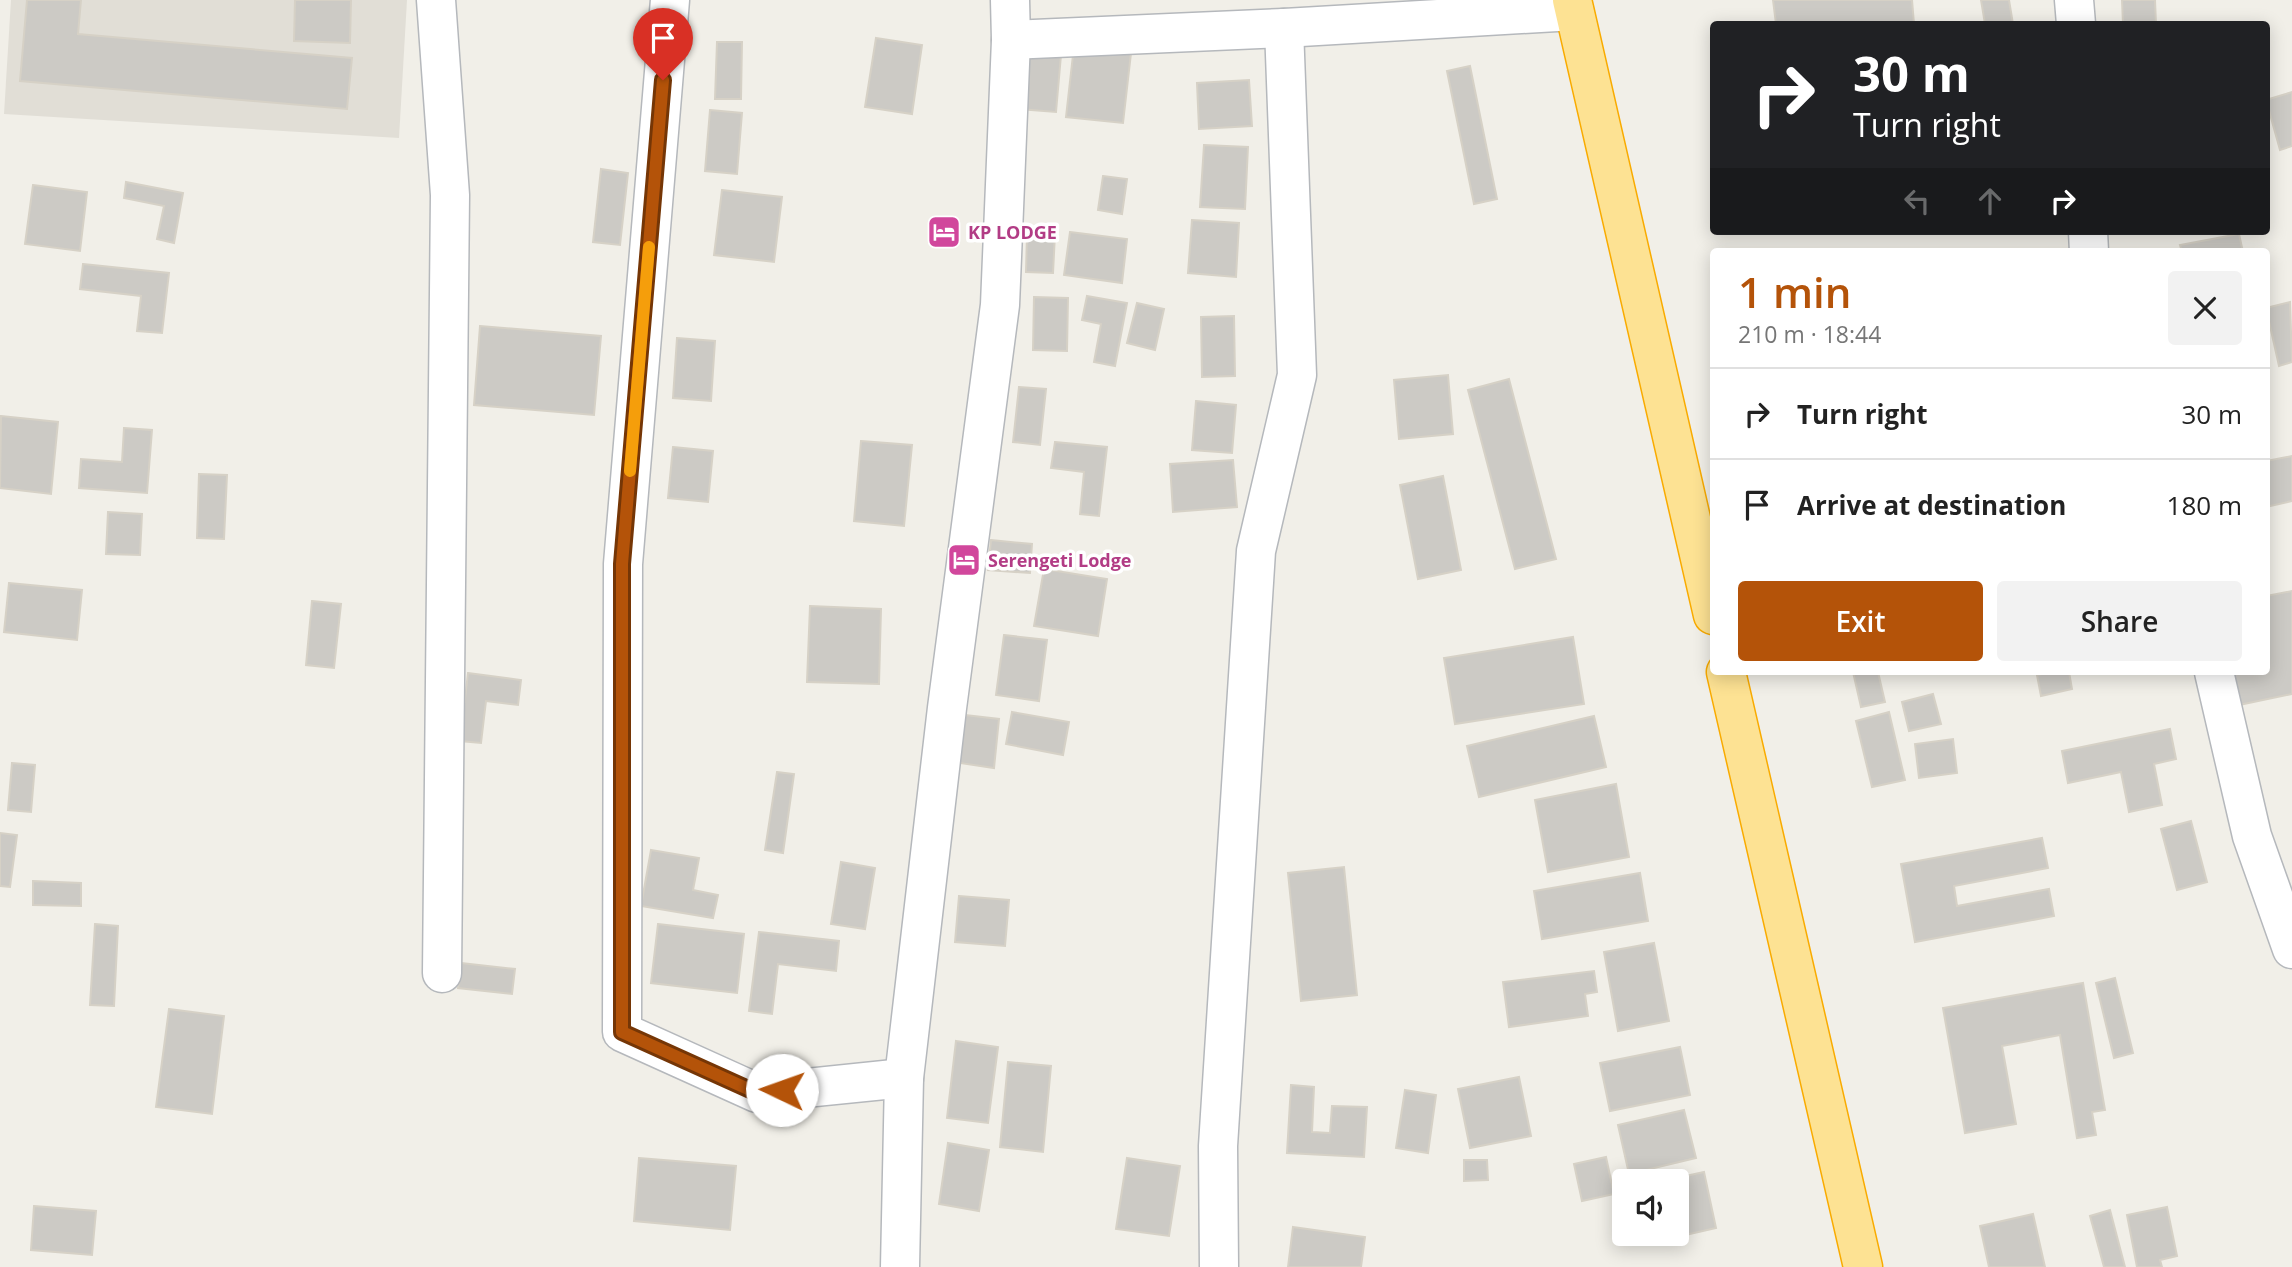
<!DOCTYPE html>
<html lang="en">
<head>
<meta charset="utf-8">
<style>
	body { margin:0; font-family:"Open Sans",sans-serif; background:#f2f2f2; color:#222; height:100vh; display:flex; flex-direction:column; font-size:26px; white-space:nowrap }
	* { box-sizing:border-box; margin:0 }
	p { font-size:23px; color:#767676 }
	.icon { flex:none; width:38px; height:38px; fill:none; stroke:currentColor; stroke-width:2; stroke-linecap:round; stroke-linejoin:round }
	.map { position:relative; flex:1; overflow:hidden }
	.details { position:absolute; left:1710px; top:248px; width:560px; height:427px; display:flex; flex-direction:column; background:#fff; border-radius:7px; box-shadow:0 4px 18px #0003 }
	.details>* { flex:none }
	.guide { position:absolute; left:1710px; top:21px; width:560px; height:214px; border-radius:7px; box-shadow:0 4px 18px #0003; background:#202124; color:#fff; overflow:hidden }
	.tools { position:absolute; left:1612px; top:1169px; display:grid; gap:14px }
	.tools a { display:grid; place-items:center; width:77px; height:77px; border-radius:7px; background:#fff; box-shadow:0 4px 18px #0003; font-size:35px }
	.pin { position:absolute; display:grid; place-items:center; width:60px; height:60px; color:#fff; margin:-72px -30px; border-radius:50% 50% 50% 0; rotate:-45deg; box-shadow:0 0 7px #0007 }
	.pin .icon { rotate:45deg }
	.me { position:absolute; width:77px; margin:-38px; rotate:273deg; stroke-linejoin:round; filter:drop-shadow(0 0 5px #0008) }
	.turn { display:flex; align-items:center; gap:24px; height:147px; padding:0 28px; font-size:32px }
	.turn .icon { width:91px; height:91px; stroke-width:2.5 }
	.turn b { display:block; font-size:49px; line-height:60px }
	.lanes { display:flex; align-items:center; height:66px; padding:0 28px; background:#0003; justify-content:center; gap:35px; direction:ltr }
	.lanes .off { opacity:.35 }
	.round { display:grid; place-items:center; flex:none; width:74px; height:74px; border-radius:7px; background:#f2f2f2 }
	.overview { display:flex; align-items:center; justify-content:space-between; height:119px; padding:0 28px }
	h1 { font-size:42px; font-weight:600; line-height:52px; color:#b45309 }
	.cta { display:flex; gap:14px; margin-top:auto; padding:14px 28px }
	.cta a { flex:1; height:80px; border-radius:7px; background:#b45309; color:#fff; font-size:28px; font-weight:600; line-height:80px; text-align:center }
	.cta a+a { background:#f2f2f2; color:#222 }
	ul { padding:0; list-style:none }
	li { display:flex; align-items:center; gap:21px; height:91px; padding:0 28px; border-top:2px solid #e0e0e0 }
	li div { flex:1 }
	li b { display:block; font-size:26px }
	li em { font-style:normal }
	.map>svg:first-child { display:block }
</style>
</head>
<body>
<div class="map">
<svg width="2292" height="1267" viewBox="0 0 2292 1267">
	<rect width="100%" height="100%" fill="#f1efe8"/>
	<polygon fill="#e1ded6" points="11,0 407,0 399,138 4,114"/>
	<g fill="#cccac5" stroke="#d6d1c6" stroke-width="2">
		<polygon points="27,0 81,0 78,34 352,58 347,109 20,81"/>
		<polygon points="295,0 351,0 350,43 294,41"/>
		<polygon points="1773,0 1912,0 1914,24 1776,24"/>
		<polygon points="1981,0 2009,0 2013,24 1985,24"/>
		<polygon points="2122,0 2155,0 2156,24 2123,24"/>
		<polygon points="876,38 922,45 912,114 865,107"/>
		<polygon points="717,42 742,42 741,99 715,99"/>
		<polygon points="1074,46 1131,53 1123,123 1066,117"/>
		<polygon points="1023,52 1061,55 1056,112 1019,109"/>
		<polygon points="1470,66 1497,199 1474,204 1447,71"/>
		<polygon points="1249,80 1252,126 1199,129 1197,83"/>
		<polygon points="2292,92 2292,146 2280,150 2266,100"/>
		<polygon points="710,110 742,113 737,174 705,171"/>
		<polygon points="1204,145 1248,147 1245,209 1200,207"/>
		<polygon points="601,169 628,173 620,245 593,242"/>
		<polygon points="1103,176 1127,179 1122,214 1098,210"/>
		<polygon points="126,182 183,193 174,243 157,239 164,206 124,198"/>
		<polygon points="33,185 87,192 80,251 25,244"/>
		<polygon points="722,190 782,197 774,262 714,255"/>
		<polygon points="1192,220 1239,223 1236,277 1188,273"/>
		<polygon points="1070,232 1127,239 1122,283 1064,275"/>
		<polygon points="1027,234 1055,234 1053,273 1026,272"/>
		<polygon points="2239,234 2243,252 2182,252 2180,245"/>
		<polygon points="83,264 169,273 162,333 137,331 141,296 80,289"/>
		<polygon points="1087,296 1127,303 1115,366 1094,362 1101,324 1082,320"/>
		<polygon points="1034,297 1068,298 1067,351 1033,350"/>
		<polygon points="2290,302 2292,362 2279,366 2266,308"/>
		<polygon points="1137,303 1164,309 1155,350 1127,343"/>
		<polygon points="1234,316 1235,376 1202,377 1201,317"/>
		<polygon points="480,326 601,336 594,415 474,405"/>
		<polygon points="677,338 715,341 711,401 673,398"/>
		<polygon points="1448,375 1453,434 1399,439 1394,380"/>
		<polygon points="1509,379 1556,559 1515,569 1468,390"/>
		<polygon points="1019,387 1046,389 1040,445 1013,442"/>
		<polygon points="1196,401 1236,405 1232,453 1192,450"/>
		<polygon points="1,416 58,422 51,494 0,488"/>
		<polygon points="124,428 152,430 147,493 79,488 81,459 122,462"/>
		<polygon points="861,441 912,445 904,526 854,521"/>
		<polygon points="1055,442 1107,447 1099,516 1080,514 1084,472 1051,468"/>
		<polygon points="673,447 713,451 708,502 668,498"/>
		<polygon points="2292,456 2292,501 2266,507 2266,461"/>
		<polygon points="1233,460 1237,507 1173,512 1170,464"/>
		<polygon points="199,474 227,475 224,539 197,538"/>
		<polygon points="1443,476 1461,570 1418,579 1400,485"/>
		<polygon points="108,512 142,514 140,555 106,554"/>
		<polygon points="991,540 1032,544 1030,573 988,570"/>
		<polygon points="1044,569 1107,579 1098,636 1034,626"/>
		<polygon points="9,583 82,590 77,640 4,632"/>
		<polygon points="2292,591 2292,694 2239,705 2233,672 2266,672 2266,596"/>
		<polygon points="312,601 341,604 334,668 306,665"/>
		<polygon points="810,606 881,609 879,684 807,682"/>
		<polygon points="1004,635 1047,640 1039,701 996,695"/>
		<polygon points="1573,637 1584,704 1455,724 1444,658"/>
		<polygon points="1853,672 1878,672 1885,702 1861,707"/>
		<polygon points="2053,672 2069,672 2072,689 2041,696 2037,675"/>
		<polygon points="468,673 521,680 518,705 486,701 481,743 460,741"/>
		<polygon points="1933,694 1941,724 1909,731 1902,702"/>
		<polygon points="1012,712 1069,722 1063,755 1006,744"/>
		<polygon points="1889,712 1905,780 1872,787 1856,721"/>
		<polygon points="965,715 999,719 994,768 960,763"/>
		<polygon points="1594,716 1606,767 1479,797 1467,746"/>
		<polygon points="2170,729 2176,759 2154,764 2162,805 2129,812 2121,772 2068,783 2062,751"/>
		<polygon points="1953,739 1957,773 1919,778 1915,744"/>
		<polygon points="12,763 35,765 31,812 8,810"/>
		<polygon points="777,772 794,774 783,853 765,850"/>
		<polygon points="1616,784 1629,857 1548,872 1535,800"/>
		<polygon points="2191,821 2207,882 2177,890 2161,829"/>
		<polygon points="0,833 17,835 10,887 0,886"/>
		<polygon points="2042,838 2048,868 1954,886 1957,906 2049,889 2054,916 1915,942 1901,864"/>
		<polygon points="651,850 699,858 693,890 718,895 713,918 641,906"/>
		<polygon points="841,862 875,868 865,929 831,924"/>
		<polygon points="1344,867 1357,995 1301,1001 1288,873"/>
		<polygon points="1640,873 1648,921 1542,939 1534,891"/>
		<polygon points="33,881 81,883 81,906 33,905"/>
		<polygon points="959,896 1009,900 1005,946 955,942"/>
		<polygon points="95,924 118,926 114,1006 90,1005"/>
		<polygon points="658,924 744,934 737,993 651,983"/>
		<polygon points="759,932 839,941 836,971 778,964 772,1014 749,1011"/>
		<polygon points="1654,943 1669,1021 1618,1031 1604,952"/>
		<polygon points="461,963 515,969 512,994 458,988"/>
		<polygon points="1594,971 1597,992 1585,994 1588,1016 1509,1027 1503,982"/>
		<polygon points="2115,978 2133,1053 2114,1058 2096,983"/>
		<polygon points="2083,983 2105,1110 2092,1112 2096,1135 2077,1138 2060,1035 2002,1046 2016,1124 1965,1133 1943,1008"/>
		<polygon points="169,1009 224,1016 212,1114 156,1107"/>
		<polygon points="956,1041 998,1047 988,1123 947,1118"/>
		<polygon points="1680,1047 1690,1095 1610,1111 1600,1063"/>
		<polygon points="1008,1062 1051,1066 1043,1152 1000,1147"/>
		<polygon points="1519,1077 1531,1136 1470,1148 1458,1089"/>
		<polygon points="1291,1085 1314,1087 1312,1132 1330,1133 1332,1106 1367,1107 1364,1157 1287,1153"/>
		<polygon points="1405,1090 1436,1095 1428,1153 1396,1148"/>
		<polygon points="1684,1110 1696,1158 1629,1174 1618,1125"/>
		<polygon points="948,1143 989,1150 979,1211 939,1204"/>
		<polygon points="1606,1157 1614,1194 1582,1201 1574,1164"/>
		<polygon points="639,1158 736,1166 730,1230 634,1221"/>
		<polygon points="1127,1158 1180,1166 1169,1236 1116,1229"/>
		<polygon points="1464,1160 1487,1160 1488,1180 1464,1181"/>
		<polygon points="1704,1172 1716,1228 1646,1244 1643,1234 1676,1234 1676,1181 1663,1181"/>
		<polygon points="34,1206 96,1211 92,1255 31,1250"/>
		<polygon points="2167,1207 2177,1256 2160,1260 2162,1267 2137,1267 2127,1215"/>
		<polygon points="2110,1210 2125,1267 2104,1267 2090,1216"/>
		<polygon points="2033,1214 2045,1267 1989,1267 1980,1226"/>
		<polygon points="1293,1227 1365,1237 1361,1267 1288,1267"/>
	</g>
	<g fill="none" stroke-linecap="round" stroke-linejoin="round">
		<defs>
			<g id="minor">
				<polyline points="436,0 450,195 442,973"/>
				<polyline points="670,0 623,564 622,1032 757,1093 904,1078"/>
				<polyline points="2074,0 2076,24"/>
				<polyline points="1011,40 1284,28 1574,11"/>
				<polyline points="2088,231 2089,252"/>
				<polyline points="2214,672 2252,836 2292,949"/>
				<polyline points="900,1267 904,1078 947,708 1000,305 1011,40 1010,0"/>
				<polyline points="1219,1267 1218,1146 1256,551 1297,375 1284,28"/>
			</g>
			<g id="highway">
				<polyline points="1572,0 1713,615"/>
				<polyline points="1726,672 1863,1267"/>
			</g>
		</defs>
		<use href="#minor" stroke="#b5b8bc" stroke-width="41"/>
		<use href="#highway" stroke="#f9ab00" stroke-width="41"/>
		<use href="#minor" stroke="#fff" stroke-width="38"/>
		<use href="#highway" stroke="#fde293" stroke-width="38"/>
	</g>
	<g fill="none" stroke-linecap="round" stroke-linejoin="round">
		<defs>
			<polyline id="route" points="663,80 622,564 622,1032 757,1093 782,1090"/>
		</defs>
		<use href="#route" stroke="#753606" stroke-width="18"/>
		<use href="#route" stroke="#b45309" stroke-width="12"/>
		<polyline stroke="#f59e0b" stroke-width="12" points="630,471 649,247"/>
	</g>
	<defs>
		<symbol id="hotel-square" viewBox="-11 -11 22 22"><rect x="-9" y="-9" width="18" height="18" rx="4" fill="#d1479c" stroke="#fff"/><path d="M-6-4.5h1.5V1H6V5H4.5V3h-9V5H-6ZM-4 0a1.8 1.8 0 1 1 3.6 0ZM.5 0V-2.5h3Q6-2.5 6 0Z" fill="#fff"/></symbol>
	</defs>
	<g fill-rule="evenodd">
		<use href="#hotel-square" x="925" y="213" width="38" height="38"/>
		<use href="#hotel-square" x="945" y="541" width="38" height="38"/>
	</g>
	<g text-anchor="middle" dominant-baseline="central" stroke-width="7" stroke-linejoin="round" paint-order="stroke">
		<g font-size="18" font-weight="bold" fill="#b23c85" stroke="#fff" text-anchor="start">
			<text x="968" y="232">KP LODGE</text>
			<text x="988" y="560">Serengeti Lodge</text>
		</g>
	</g>
</svg>
<div class="tools">
<a><svg class="icon" aria-label="sound" viewBox="0 0 24 24"><path d="M4 9h4l5-4v14l-5-4H4zM17 9q2 3 0 6"/></svg></a>
</div>
<div class="pin" style="left:663px;top:80px;background:#d93025"><svg class="icon" aria-label="arrive" viewBox="0 0 24 24"><path d="M6 21V4h12l-3 4 3 4H6"/></svg></div>
<svg class="me" style="left:782px;top:1090px" viewBox="-20 -20 40 40"><circle r="19" fill="#fff"/><path d="M0-13L10 11 0 6-10 11z" fill="#b45309"/></svg>
<div class="guide">
<div class="turn"><svg class="icon" aria-label="right" viewBox="0 0 24 24"><path d="M7 20v-9h11M14 6l5 5-5 5"/></svg><div><b>30 m</b>Turn right</div></div>
<div class="lanes"><svg class="icon off" aria-label="left" viewBox="0 0 24 24"><path d="M17 20v-9H6M10 6l-5 5 5 5"/></svg><svg class="icon off" aria-label="ahead" viewBox="0 0 24 24"><path d="M12 20V5M6 11l6-6 6 6"/></svg><svg class="icon" aria-label="right" viewBox="0 0 24 24"><path d="M7 20v-9h11M14 6l5 5-5 5"/></svg></div>
</div>
<section class="details">
<div class="overview"><div><h1>1 min</h1><p>210 m · 18:44</p></div><a class="round"><svg class="icon" aria-label="close" viewBox="0 0 24 24"><path d="M6 6l12 12M18 6L6 18"/></svg></a></div>
<ul>
<li><svg class="icon" aria-label="right" viewBox="0 0 24 24"><path d="M7 20v-9h11M14 6l5 5-5 5"/></svg><div><b>Turn right</b></div><em>30 m</em></li>
<li><svg class="icon" aria-label="arrive" viewBox="0 0 24 24"><path d="M6 21V4h12l-3 4 3 4H6"/></svg><div><b>Arrive at destination</b></div><em>180 m</em></li>
</ul>
<div class="cta"><a>Exit</a><a>Share</a></div>
</section>
</div>
</body>
</html>
